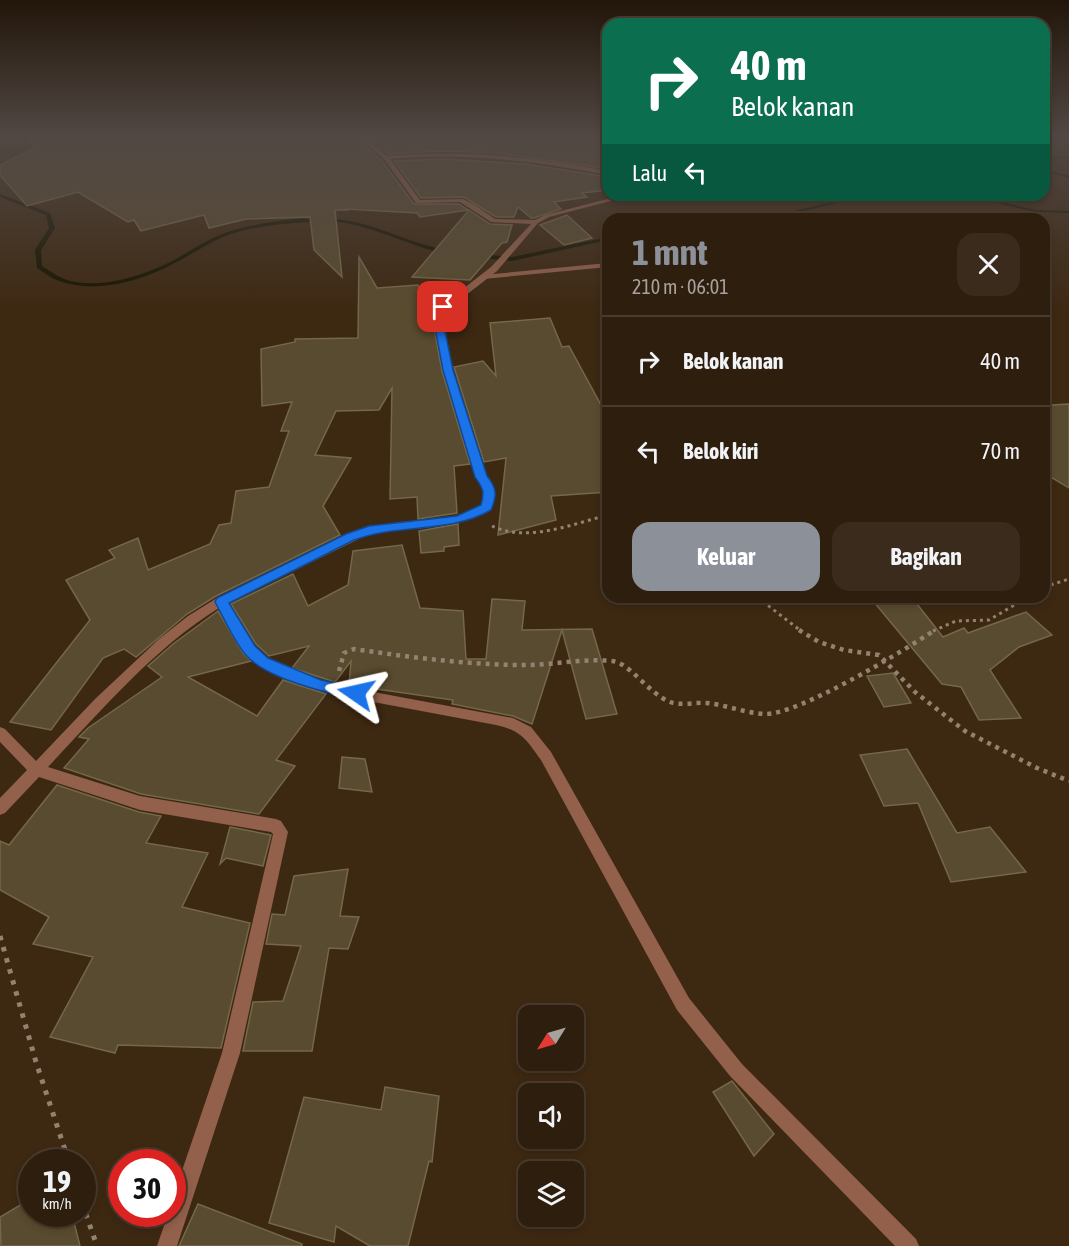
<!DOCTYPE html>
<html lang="id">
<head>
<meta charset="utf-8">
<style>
	body { margin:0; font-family:"Asap Condensed",sans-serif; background:#3a2b1c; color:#f1f3f6; height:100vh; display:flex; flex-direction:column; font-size:22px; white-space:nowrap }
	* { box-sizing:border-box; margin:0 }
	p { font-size:20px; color:#a7a29e }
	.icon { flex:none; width:33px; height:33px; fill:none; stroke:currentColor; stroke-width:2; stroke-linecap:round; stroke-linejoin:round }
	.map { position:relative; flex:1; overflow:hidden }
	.panel { position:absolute; left:602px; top:213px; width:448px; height:390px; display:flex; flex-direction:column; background:#2e1e0e; border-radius:18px; box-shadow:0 3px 9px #0003,0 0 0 2px #493c2e }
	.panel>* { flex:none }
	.top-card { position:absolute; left:602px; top:18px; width:448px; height:183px; border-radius:18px; box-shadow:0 3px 9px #0003,0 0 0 2px #493c2e; background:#0b6e4f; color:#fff; overflow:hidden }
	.needle { width:39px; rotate:233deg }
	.controls { position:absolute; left:518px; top:1005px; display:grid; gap:12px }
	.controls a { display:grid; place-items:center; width:66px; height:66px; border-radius:12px; background:#2e1e0e; box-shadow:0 3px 9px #0003,0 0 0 2px #493c2e; font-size:30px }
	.speed { position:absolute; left:18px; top:1149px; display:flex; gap:12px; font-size:30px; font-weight:700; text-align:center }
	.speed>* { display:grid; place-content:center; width:78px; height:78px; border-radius:50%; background:#2e1e0e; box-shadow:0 3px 9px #0003,0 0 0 2px #493c2e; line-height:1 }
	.speed small { font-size:15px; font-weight:400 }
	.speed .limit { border:9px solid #d22; background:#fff; color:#111 }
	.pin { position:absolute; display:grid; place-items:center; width:51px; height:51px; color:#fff; margin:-26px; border-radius:12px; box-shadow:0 3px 9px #0006 }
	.me { position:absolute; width:66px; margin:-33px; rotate:281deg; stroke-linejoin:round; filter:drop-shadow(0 0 4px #0008) }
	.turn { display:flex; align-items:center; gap:21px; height:126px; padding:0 30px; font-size:27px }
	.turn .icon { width:78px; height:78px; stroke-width:2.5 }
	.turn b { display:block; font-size:42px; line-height:51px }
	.then { display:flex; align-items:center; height:57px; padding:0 30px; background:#0003; gap:12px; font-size:22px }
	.round { display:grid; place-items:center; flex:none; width:63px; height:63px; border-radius:18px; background:#3a2b1c }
	.overview { display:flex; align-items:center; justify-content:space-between; height:102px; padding:0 30px }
	h1 { font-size:36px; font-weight:700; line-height:45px; color:#8c9099 }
	.button { display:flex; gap:12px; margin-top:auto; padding:12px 30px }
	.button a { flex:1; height:69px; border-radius:18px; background:#8c9099; color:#fff; font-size:24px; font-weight:700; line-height:69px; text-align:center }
	.button a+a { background:#3a2b1c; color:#f1f3f6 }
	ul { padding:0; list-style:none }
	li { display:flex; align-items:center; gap:18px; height:90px; padding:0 30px; border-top:2px solid #493c2e }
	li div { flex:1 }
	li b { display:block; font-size:22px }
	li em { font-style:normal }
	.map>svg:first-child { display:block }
</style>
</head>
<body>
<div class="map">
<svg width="1069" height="1246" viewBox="0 0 1069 1246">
	<rect width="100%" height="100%" fill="#3d2812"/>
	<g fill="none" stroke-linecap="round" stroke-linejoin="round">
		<g fill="#171500" fill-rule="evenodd">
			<polygon points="1069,156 1069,158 1044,159 1044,157"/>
			<polygon points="1044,169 1069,176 1069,178 1044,171"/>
			<path d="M 0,194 L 50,213 L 55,228 L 41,250 L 42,266 C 51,272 60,278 70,281 C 105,289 145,275 176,259 C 195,248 212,236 234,230 C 268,221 307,215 343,220 C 367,223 390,233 413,241 C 424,245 437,247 448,252 L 445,254 C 411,246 379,229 345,223 C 328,220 311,222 295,223 C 271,225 245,228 223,237 C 206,244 191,255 175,263 C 139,282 91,296 52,278 C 47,275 42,271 37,268 L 35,250 L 49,228 L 46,215 L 0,197 Z"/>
			<polygon points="863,195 872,195 769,219 759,219"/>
			<polygon points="963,195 971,195 1035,210 1069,211 1069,213 1035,212"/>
			<polygon points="608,237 608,240 512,261 480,258 477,256 480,254 512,257"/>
		</g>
	</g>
	<g fill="#594b2f" stroke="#756749" stroke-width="1.5">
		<polygon points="25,136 355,136 382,161 414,204 459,204 468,210 420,217 417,213 346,209 347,210 335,210 342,277 314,250 310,217 246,219 209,228 204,215 141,231 134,220 128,222 78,192 27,206 0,175 0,165 35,148"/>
		<polygon points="366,136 608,136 608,169 498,153 443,151 388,154"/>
		<polygon points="445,159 526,164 608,177 608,190 582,193 587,197 554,202 561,209 534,218 531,218 518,207 514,217 496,217 464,197 421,198 394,161"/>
		<polygon points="469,210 490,224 512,225 507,242 502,243 470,280 412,277"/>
		<polygon points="567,215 592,238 564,245 540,225"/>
		<polygon points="359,257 377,288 418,285 431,324 427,329 433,328 435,333 442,371 470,464 454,466 457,513 418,519 417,497 390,499 392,388 379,410 336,411 315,455 351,458 323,506 340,535 216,596 187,614 136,657 124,649 103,658 51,730 10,722 90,620 66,580 115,558 109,550 138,538 148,570 210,544 219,525 231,523 236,491 269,487 289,431 281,431 292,402 262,406 261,349 295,342 295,339 358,338"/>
		<polygon points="550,318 562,347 569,346 608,418 608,492 551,496 556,520 498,535 506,458 484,462 454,367 483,361 496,376 490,323"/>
		<polygon points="1069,404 1069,488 1044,473 1044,412 1052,405"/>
		<polygon points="458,524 459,545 444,547 444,551 421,553 419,531"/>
		<polygon points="402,545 420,608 463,611 466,659 486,659 492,599 525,601 522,630 592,629 617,714 586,719 562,630 532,724 513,716 452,704 453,700 349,685 351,661 335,682 292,668 309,646 269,656 256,644 231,604 293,574 308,606 348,585 353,551"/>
		<polygon points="913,599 943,637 964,628 968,633 1026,612 1052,635 1019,647 990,670 1021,718 979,720 961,687 942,684 873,601"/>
		<polygon points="218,611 243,653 251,661 188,677 257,716 283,680 326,694 276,760 295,766 259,814 141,794 64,768 89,739 79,737 88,728 162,677 148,666 173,644"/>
		<polygon points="893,673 911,703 884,707 867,676"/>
		<polygon points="907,749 957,833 990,827 1026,872 951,882 918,803 884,806 860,755"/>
		<polygon points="342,757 365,759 372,792 339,788"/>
		<polygon points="57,785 139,812 161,816 146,843 208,853 182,907 250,923 221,1048 118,1045 115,1053 50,1037 93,957 33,944 49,917 0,890 0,841 9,845"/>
		<polygon points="230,827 271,835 263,866 226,858 220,864"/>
		<polygon points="348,869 340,916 359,917 348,949 329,948 312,1051 243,1051 253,1002 283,1001 301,946 266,944 272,914 285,915 294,876"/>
		<polygon points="732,1081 774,1134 754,1156 713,1092"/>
		<polygon points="385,1087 439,1096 432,1162 429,1161 408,1246 370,1246 336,1226 334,1242 269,1223 304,1097 381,1110"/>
		<polygon points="32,1198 32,1214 72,1214 80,1246 1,1246 0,1217"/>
		<polygon points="198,1204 302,1244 302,1246 179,1246"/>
	</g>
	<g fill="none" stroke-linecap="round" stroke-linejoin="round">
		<g stroke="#948271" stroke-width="3" stroke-dasharray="3 4" stroke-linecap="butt">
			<path d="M 492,526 C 528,543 572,524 608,515"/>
			<polyline points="1044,587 1069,579"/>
			<polyline points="757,597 801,631"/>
			<polyline points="933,631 956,621 989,620 1028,597"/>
		</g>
		<g stroke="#948271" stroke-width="4.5" stroke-dasharray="4 5" stroke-linecap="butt">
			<polyline points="799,630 819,642 844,650 879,655 915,692 965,731 1037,768 1069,781"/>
			<path d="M 339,671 L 344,653 L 354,649 C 408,657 462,664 517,665 C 549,666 580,658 612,661 C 629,662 649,694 670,702 C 681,706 696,702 707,703 C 726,705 745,713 765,714 C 798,715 905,650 935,630"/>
		</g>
		<g stroke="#948271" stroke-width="5" stroke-dasharray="4.5 7" stroke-linecap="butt">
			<polyline points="0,936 36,1062 69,1162"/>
			<polyline points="82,1203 97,1246"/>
		</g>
		<polygon fill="#92604b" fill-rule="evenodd" points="608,263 608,267 483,279 479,277 483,275"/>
		<path fill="#92604b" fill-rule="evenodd" d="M 357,136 L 363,136 L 387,156 C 462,149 534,157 608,171 L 608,175 C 535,161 464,152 390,159 L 420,200 L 463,199 L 475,205 L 495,219 L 535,220 L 545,215 L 623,195 L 634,195 L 549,217 L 538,223 L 497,271 L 443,313 L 452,370 L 486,476 C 494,488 497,497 490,510 C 455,529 413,528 374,533 L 365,536 L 228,603 L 254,645 L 266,657 L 287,669 L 336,685 L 513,718 L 531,727 L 551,752 L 689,998 L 742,1064 L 916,1239 L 919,1246 L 895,1246 L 730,1076 L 677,1010 L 541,760 C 526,739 522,731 496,725 L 336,695 L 278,676 L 258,665 L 245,652 L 219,608 C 153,649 101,711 48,767 L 140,796 L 276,819 L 281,821 L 288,832 L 240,1053 L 177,1246 L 157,1246 L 168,1214 L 172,1214 L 172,1200 L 222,1053 L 273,834 L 271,832 L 140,810 L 39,777 L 5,813 L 0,815 L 0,798 L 27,770 L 0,742 L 0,727 L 5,729 L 36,761 L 95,699 L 159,639 L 188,616 L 217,598 L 357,530 C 398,517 443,526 482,506 L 484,492 L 476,477 L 444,370 L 434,317 L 436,310 L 491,267 L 531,224 L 491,222 L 460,202 L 416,203 L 384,159 Z"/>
	</g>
	<linearGradient id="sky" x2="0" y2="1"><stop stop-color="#22160a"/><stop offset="0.44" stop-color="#514844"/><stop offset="1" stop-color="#514844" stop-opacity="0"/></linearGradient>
	<rect width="1069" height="310" fill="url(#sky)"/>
	<path fill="#1a73e8" stroke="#114b97" stroke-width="1.5" d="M 440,305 L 447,307 L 442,317 L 453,370 L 487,476 C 497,488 497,496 491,510 C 449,534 399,523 354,540 L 229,603 L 255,646 L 268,658 L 321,680 L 361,688 L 363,693 L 361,697 L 356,699 C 327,693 264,678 245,654 C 233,639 224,618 215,602 L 217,598 L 346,534 L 369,526 L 457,516 L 481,505 C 485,492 483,488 475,477 L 443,370 L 433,317 Z"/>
</svg>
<div class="controls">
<a><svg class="needle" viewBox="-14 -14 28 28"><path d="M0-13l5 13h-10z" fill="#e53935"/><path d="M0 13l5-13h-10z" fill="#a7a29e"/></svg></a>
<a><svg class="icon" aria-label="sound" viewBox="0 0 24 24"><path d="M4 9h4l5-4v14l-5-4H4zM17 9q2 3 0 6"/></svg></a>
<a><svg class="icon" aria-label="layers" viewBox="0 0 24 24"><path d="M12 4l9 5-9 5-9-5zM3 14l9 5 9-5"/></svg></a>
</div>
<div class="speed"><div>19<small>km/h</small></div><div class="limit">30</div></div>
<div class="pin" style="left:443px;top:307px;background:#d93025"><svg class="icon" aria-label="arrive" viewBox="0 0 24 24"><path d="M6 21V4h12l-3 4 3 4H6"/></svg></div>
<svg class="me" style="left:356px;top:693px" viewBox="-20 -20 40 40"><path d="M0-17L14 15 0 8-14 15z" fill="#1a73e8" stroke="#fff" stroke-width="4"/></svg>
<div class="top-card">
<div class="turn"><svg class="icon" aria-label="right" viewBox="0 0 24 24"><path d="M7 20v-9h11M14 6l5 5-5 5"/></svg><div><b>40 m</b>Belok kanan</div></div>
<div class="then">Lalu<svg class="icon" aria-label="left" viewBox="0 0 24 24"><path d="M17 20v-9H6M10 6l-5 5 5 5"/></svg></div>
</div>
<section class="panel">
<div class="overview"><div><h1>1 mnt</h1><p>210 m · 06:01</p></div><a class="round"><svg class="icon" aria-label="close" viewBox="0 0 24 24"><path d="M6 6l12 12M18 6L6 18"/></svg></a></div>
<ul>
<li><svg class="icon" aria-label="right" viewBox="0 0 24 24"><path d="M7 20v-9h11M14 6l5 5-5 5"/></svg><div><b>Belok kanan</b></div><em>40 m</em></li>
<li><svg class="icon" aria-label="left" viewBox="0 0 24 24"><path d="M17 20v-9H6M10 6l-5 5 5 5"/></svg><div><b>Belok kiri</b></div><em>70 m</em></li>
</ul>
<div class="button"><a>Keluar</a><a>Bagikan</a></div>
</section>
</div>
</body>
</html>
